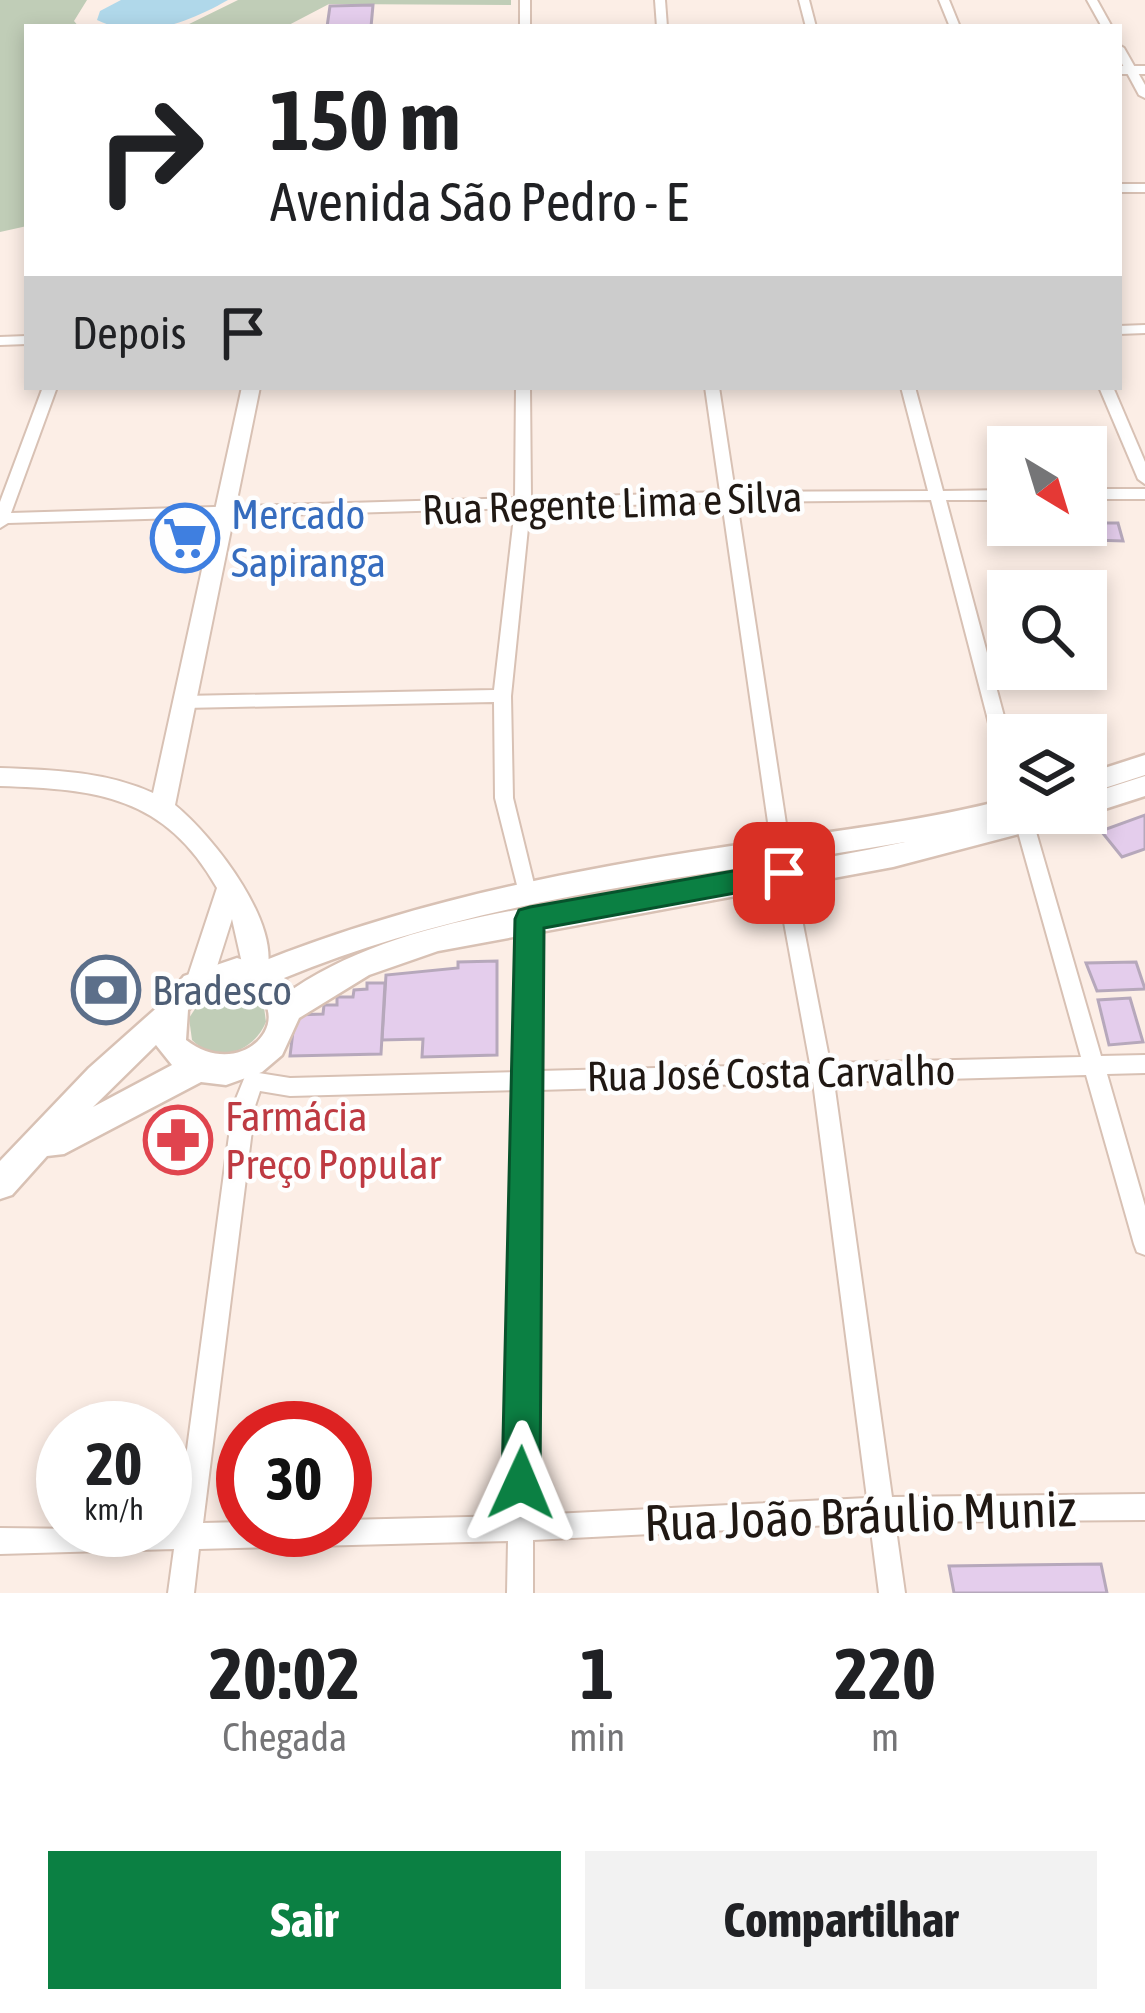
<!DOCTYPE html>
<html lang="pt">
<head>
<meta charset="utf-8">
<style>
	body { margin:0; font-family:"Asap Condensed",sans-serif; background:#f2f2f2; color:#202124; height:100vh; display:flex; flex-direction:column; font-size:45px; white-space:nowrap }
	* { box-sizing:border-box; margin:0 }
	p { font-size:39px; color:#757577 }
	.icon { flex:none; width:66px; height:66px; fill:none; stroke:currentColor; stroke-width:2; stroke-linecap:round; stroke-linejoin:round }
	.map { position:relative; height:1593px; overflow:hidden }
	.panel { display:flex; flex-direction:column; background:#fff; flex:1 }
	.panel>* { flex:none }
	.hud { position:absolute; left:24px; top:24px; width:1098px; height:366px; border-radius:0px; box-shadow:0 6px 18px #0003; background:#fff; color:#202124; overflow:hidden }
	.needle { width:78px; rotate:142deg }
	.controls { position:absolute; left:987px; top:426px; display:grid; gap:24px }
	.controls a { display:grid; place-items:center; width:120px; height:120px; border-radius:0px; background:#fff; box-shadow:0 6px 18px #0003; font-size:60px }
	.speed { position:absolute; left:36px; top:1401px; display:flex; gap:24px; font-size:60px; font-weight:700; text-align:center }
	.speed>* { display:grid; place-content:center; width:156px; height:156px; border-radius:50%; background:#fff; box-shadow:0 6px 18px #0003; line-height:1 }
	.speed small { font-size:30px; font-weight:400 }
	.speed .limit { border:18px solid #d22; background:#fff; color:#111 }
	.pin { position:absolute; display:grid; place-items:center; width:102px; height:102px; color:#fff; margin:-51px; border-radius:24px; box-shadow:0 6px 18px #0006 }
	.me { position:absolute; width:132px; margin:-66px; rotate:1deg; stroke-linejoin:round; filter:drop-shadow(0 0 9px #0008) }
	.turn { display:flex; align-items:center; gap:42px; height:252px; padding:0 48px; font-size:54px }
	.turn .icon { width:156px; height:156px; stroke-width:2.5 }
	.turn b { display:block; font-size:84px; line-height:102px }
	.then { display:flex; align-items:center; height:114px; padding:0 48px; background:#0003; gap:24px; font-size:45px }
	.eta { display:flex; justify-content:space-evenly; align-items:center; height:204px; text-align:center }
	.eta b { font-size:72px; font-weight:700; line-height:84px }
	.primary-button { display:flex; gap:24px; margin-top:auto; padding:24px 48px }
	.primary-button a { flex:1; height:138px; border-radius:0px; background:#0b8043; color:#fff; font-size:48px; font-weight:700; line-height:138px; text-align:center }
	.primary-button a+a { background:#f2f2f2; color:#202124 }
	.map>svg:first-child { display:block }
</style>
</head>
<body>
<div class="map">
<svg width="1145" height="1593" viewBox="0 0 1145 1593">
	<rect width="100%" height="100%" fill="#fceee6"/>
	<g fill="#c0cdb7">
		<polygon points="0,0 87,0 74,21 79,27 27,27 27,226 0,232"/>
		<polygon points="238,0 511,0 511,5 329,4 285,27 183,27"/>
		<path d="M 229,987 L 242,988 L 263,1000 L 266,1022 C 253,1053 217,1065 192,1040 L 189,1018 L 203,997 Z"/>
	</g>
	<path fill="#b0d8ea" d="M 121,0 L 228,0 C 189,22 141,42 97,20 L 100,11 Z"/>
	<g fill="#e4cdec" stroke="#b6a8bb" stroke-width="3">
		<polygon points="373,5 371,27 327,27 330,6"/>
		<polygon points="1087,523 1118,523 1123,541 1092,540"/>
		<polygon points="1145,815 1145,849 1122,857 1101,831"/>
		<polygon points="497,961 497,1055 422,1057 423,1039 382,1040 386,975 458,968 458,962"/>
		<polygon points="1136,962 1145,989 1097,991 1086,963"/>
		<polygon points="367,983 385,983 381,1054 290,1056 295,1015 323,1014 324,1005 337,1005 337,997 353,997 354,990 367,989"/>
		<polygon points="1130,998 1143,1042 1109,1045 1098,1000"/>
		<polygon points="1101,1564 1107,1593 954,1593 949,1566"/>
	</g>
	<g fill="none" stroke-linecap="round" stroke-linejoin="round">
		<defs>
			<g id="minor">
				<rect x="520" y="0" width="10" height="27"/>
				<polygon points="655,0 665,0 667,27 657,27"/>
				<polygon points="799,0 809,0 816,27 806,27"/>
				<polygon points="939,0 949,0 960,27 950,27"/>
				<polygon points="1087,0 1097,0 1112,27 1102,27"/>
				<polygon points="1119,45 1124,48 1145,85 1145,98 1139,95 1119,58"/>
				<rect x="1119" y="184" width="26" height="8"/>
				<polygon points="1145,325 1145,333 1119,334 1119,326"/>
				<polygon points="27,336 27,344 0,345 0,337"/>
				<polygon points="43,387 57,387 11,513 515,498 516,387 530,387 531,498 720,492 705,387 719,387 735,492 928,491 901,387 915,387 943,491 1008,490 1008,500 946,500 1009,735 1008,769 999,762 931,500 737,502 790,850 788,855 774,855 772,850 722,502 530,508 511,696 513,798 536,892 534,897 520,897 495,798 494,702 183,708 174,702 183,696 494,690 515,508 8,523 0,528 0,502"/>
				<polygon points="1099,387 1113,387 1145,462 1145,484 1138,479"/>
				<rect x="1086" y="489" width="59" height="10"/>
				<path d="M 1025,818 L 1031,820 L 1034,825 L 1101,1056 L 1145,1055 L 1145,1073 L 1107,1074 L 1145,1206 L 1145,1255 L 1137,1252 L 1134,1244 L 1086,1075 L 834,1082 L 892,1497 L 1145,1494 L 1145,1520 L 895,1522 L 905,1593 L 879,1593 L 870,1523 L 533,1540 L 533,1593 L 507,1593 L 508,1541 L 199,1549 L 194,1593 L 168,1593 L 174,1549 L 0,1554 L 0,1528 L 165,1530 L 165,1524 L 177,1524 L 233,1106 L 246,1074 L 253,1072 L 290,1078 L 517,1072 L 520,919 L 523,913 L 530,911 L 537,913 L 540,919 L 538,1071 L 810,1064 L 775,873 L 777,868 L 791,868 L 793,873 L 830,1063 L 1081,1057 L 1016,825 L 1019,820 ZM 813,1082 L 867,1498 L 534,1515 L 538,1090 ZM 517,1090 L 509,1516 L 345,1520 L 345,1530 L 243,1530 L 243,1522 L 203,1523 L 255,1106 L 260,1091 L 290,1096 Z"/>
			</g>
			<g id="tertiary">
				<rect x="1119" y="66" width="26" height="8"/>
				<path d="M 242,387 L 260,387 L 175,805 C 212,835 288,929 264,981 L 255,984 L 246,981 L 232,919 L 213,979 L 209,987 L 200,990 L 191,987 L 187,979 L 217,888 C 165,796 97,789 0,786 L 0,768 C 52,770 105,771 153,793 Z"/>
			</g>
			<g id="secondary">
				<polygon points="1145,755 1145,775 1086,794 1086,774"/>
				<polygon points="1145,776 1145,796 1086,815 1078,813 1086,813 1086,795"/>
				<path d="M 1008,799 L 1008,813 L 1076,813 L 1072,820 L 893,867 L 438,951 L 369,975 L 299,1018 L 282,1055 L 262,1072 L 226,1085 L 201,1082 L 64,1154 L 47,1156 L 12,1195 L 0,1199 L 0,1161 L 89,1068 L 161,1004 L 184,976 L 237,958 L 256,964 C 405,904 559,872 718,848 C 815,833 913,824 1008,799 ZM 905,842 C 800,865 694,879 588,897 C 487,915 380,931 293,989 L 284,978 C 483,896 695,878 905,842 ZM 237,982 C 308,1008 246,1086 186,1040 L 188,1010 L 205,993 ZM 156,1045 L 172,1065 L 93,1107 Z"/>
			</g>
		</defs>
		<use href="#minor" stroke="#d8c1b4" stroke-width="4"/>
		<use href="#tertiary" stroke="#d8c1b4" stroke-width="4"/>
		<use href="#secondary" stroke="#d8c1b4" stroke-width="5"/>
		<use href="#minor" fill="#fff" fill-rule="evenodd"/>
		<use href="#tertiary" fill="#fff" fill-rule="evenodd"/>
		<use href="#secondary" fill="#fff" fill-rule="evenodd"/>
	</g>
	<polygon fill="#0b8043" stroke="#07532c" stroke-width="3" points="784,862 794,865 798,873 794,881 784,884 544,928 540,1483 534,1496 521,1501 508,1496 502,1483 515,919 519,910 530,907"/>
	<defs>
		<symbol id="supermarket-ring" viewBox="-11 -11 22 22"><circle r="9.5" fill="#fefefe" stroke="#3f7fe0" stroke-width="1.5"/><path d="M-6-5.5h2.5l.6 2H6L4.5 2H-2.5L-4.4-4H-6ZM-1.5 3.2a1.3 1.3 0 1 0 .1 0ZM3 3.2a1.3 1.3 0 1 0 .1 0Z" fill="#3f7fe0"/></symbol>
		<symbol id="bank-ring" viewBox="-11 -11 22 22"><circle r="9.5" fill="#fefefe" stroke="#5c6f8a" stroke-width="1.5"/><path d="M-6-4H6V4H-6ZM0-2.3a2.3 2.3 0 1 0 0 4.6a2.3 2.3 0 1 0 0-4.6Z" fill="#5c6f8a"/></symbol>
		<symbol id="pharmacy-ring" viewBox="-11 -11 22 22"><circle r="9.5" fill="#fefefe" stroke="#e0444e" stroke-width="1.5"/><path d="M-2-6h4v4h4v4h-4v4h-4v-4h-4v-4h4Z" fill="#e0444e"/></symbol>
	</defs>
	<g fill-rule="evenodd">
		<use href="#supermarket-ring" x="147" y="500" width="76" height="76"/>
		<use href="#bank-ring" x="68" y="952" width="76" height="76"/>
		<use href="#pharmacy-ring" x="140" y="1102" width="76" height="76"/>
	</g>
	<g text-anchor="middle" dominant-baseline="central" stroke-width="9" stroke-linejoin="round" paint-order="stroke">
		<g font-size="42" fill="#201813" stroke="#fefefe">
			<text transform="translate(612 503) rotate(-2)">Rua Regente Lima e Silva</text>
			<text transform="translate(771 1073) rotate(-1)">Rua José Costa Carvalho</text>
		</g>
		<g font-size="42" fill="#366cbe" stroke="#fefefe" text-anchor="start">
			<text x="231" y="514">Mercado<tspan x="231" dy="48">Sapiranga</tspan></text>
		</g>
		<g font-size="42" fill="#4e5e75" stroke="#fefefe" text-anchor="start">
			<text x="152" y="990">Bradesco</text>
		</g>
		<g font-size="42" fill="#be3a42" stroke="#fefefe" text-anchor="start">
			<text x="225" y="1116">Farmácia<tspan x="225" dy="48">Preço Popular</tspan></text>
		</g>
		<g font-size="51" fill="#201813" stroke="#fefefe">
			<text transform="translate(860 1515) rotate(-2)">Rua João Bráulio Muniz</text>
		</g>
	</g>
</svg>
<div class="controls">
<a><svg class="needle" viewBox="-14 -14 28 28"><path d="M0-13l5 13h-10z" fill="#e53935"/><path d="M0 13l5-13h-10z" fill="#757577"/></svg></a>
<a><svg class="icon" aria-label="search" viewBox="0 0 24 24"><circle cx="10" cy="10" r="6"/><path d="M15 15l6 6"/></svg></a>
<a><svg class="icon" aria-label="layers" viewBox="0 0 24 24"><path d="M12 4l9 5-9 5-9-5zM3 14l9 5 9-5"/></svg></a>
</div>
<div class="speed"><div>20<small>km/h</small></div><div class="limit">30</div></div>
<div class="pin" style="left:784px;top:873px;background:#d93025"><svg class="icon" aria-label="arrive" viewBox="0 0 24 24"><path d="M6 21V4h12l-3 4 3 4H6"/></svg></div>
<svg class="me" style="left:521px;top:1483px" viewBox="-20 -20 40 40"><path d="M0-17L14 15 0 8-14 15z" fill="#0b8043" stroke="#fff" stroke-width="4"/></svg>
<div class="hud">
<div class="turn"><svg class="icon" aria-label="right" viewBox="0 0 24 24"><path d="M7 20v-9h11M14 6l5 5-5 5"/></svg><div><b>150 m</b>Avenida São Pedro - E</div></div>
<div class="then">Depois<svg class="icon" aria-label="arrive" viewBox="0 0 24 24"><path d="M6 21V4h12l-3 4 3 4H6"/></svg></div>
</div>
</div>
<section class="panel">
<div class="eta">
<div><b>20:02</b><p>Chegada</p></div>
<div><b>1</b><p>min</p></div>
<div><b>220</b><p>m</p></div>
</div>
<div class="primary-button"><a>Sair</a><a>Compartilhar</a></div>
</section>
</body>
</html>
